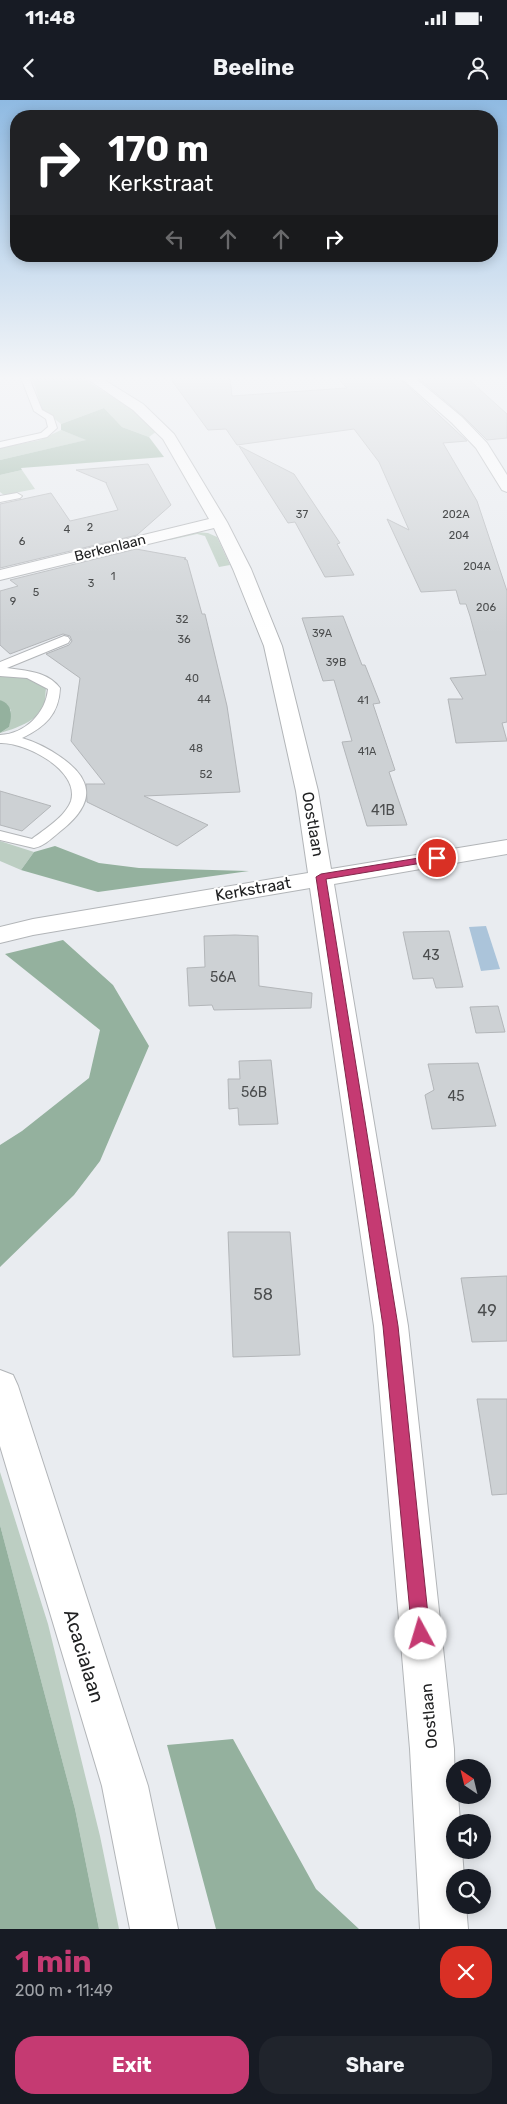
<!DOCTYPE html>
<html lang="en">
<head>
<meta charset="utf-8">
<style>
	body { margin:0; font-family:Rubik,sans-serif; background:#20242c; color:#f1f3f6; height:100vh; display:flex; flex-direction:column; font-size:19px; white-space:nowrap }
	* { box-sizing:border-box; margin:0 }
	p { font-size:16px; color:#9ea1a6 }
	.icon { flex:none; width:28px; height:28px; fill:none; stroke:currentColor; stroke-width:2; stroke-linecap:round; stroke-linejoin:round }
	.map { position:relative; height:1829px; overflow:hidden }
	.details { display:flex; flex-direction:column; background:#171b24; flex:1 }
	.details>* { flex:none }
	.guide { position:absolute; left:10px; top:10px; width:488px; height:152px; border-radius:20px; box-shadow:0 2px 12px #0003; background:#202124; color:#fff; overflow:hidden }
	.needle { width:32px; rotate:325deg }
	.tools { position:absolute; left:446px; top:1659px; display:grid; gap:10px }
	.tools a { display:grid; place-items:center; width:45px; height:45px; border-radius:50%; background:#171b24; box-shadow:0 2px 12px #0003; font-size:25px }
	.pin { position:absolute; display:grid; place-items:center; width:42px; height:42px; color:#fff; margin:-21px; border:2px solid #fff; border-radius:50%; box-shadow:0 1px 5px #0007 }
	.me { position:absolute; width:55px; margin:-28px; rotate:354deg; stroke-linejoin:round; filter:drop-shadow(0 0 4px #0008) }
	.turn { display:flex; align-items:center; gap:18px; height:105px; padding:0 15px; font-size:22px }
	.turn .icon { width:65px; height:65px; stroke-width:2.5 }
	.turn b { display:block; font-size:35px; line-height:42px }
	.lanes { display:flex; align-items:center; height:48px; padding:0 15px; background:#0003; justify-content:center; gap:25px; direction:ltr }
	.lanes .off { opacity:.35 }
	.round { display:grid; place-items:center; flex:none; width:52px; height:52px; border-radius:20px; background:#20242c }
	.headline { display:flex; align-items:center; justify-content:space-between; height:85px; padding:0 15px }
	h1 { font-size:30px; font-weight:700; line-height:38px; color:#c53a72 }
	.action { display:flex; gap:10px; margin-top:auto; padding:10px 15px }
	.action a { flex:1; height:58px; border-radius:20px; background:#c53a72; color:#fff; font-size:20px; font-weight:700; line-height:58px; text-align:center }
	.action a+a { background:#20242c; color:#f1f3f6 }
	.status { display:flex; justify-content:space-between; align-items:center; height:35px; padding:0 25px; background:#171b24; direction:ltr }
	.status svg { height:14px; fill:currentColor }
	header { display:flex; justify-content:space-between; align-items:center; height:65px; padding:0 15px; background:#171b24; font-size:22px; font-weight:700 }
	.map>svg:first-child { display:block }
</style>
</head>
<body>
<div class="status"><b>11:48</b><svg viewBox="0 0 49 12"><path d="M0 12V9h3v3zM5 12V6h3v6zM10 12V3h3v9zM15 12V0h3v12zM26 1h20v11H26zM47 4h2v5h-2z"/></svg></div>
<header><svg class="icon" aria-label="back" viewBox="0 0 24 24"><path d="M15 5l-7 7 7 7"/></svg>Beeline<svg class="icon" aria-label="person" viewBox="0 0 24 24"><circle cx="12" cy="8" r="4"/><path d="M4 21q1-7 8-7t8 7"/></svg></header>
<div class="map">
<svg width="507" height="1829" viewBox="0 0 507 1829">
	<rect width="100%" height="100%" fill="#e9ecf0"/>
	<g fill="#bccec2">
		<polygon points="32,278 82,278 132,309 157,331 149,337 122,327 104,308 61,324 42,309"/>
		<polygon points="61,330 87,340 0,360 0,348 40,340"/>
		<polygon points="22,370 35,389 4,395 0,392 0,375"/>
		<polygon points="196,432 208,433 217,437 230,465 219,467 205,436 197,434 170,440 167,438"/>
		<path d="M 20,575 L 40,583 L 46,589 C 45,594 46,600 44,605 C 39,621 14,629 0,633 L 9,627 L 11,610 L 0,600 L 0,576 Z"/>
		<polygon points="0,741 34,752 21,770 0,761"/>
		<polygon points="0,1372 48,1524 100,1736 119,1829 99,1829 75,1709 0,1425"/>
	</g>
	<g fill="#94b19e">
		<polygon points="104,308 122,327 149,337 164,357 21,368 22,370 0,375 0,360 86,340 61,330 61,324"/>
		<path d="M 0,600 C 13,605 12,615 9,627 L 0,633 Z"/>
		<polygon points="55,746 99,763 139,768 249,771 98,792 21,770 34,752"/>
		<polygon points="63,840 113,885 149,946 100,1061 74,1095 0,1167 0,1045 22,1031 89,978 100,930 5,854"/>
		<polygon points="0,1425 75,1709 99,1829 0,1829"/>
		<polygon points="233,1639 316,1789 359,1829 216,1829 167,1645"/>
	</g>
	<polygon fill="#abc4da" points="486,826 500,869 481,871 469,827"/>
	<g fill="#cdd1d4" stroke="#b3b6b9">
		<polygon points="170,278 230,278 232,296 347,288 337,278 399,278 467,341 443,343 477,401 507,491 507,622 502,623 507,641 456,643 448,599 463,599 450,578 486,575 470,516 466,504 460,504 456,490 421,492 387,419 409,430 379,362 354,329 237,345 226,329 208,330"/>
		<polygon points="418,278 467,278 507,314 507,338 487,340 463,316"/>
		<polygon points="239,346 294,374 340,443 337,444 354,475 325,477 295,422 288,423"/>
		<polygon points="148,364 171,405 137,435 0,468 0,404 51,393 70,421 118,410 106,383 107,383 76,370"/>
		<polygon points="136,449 186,458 184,459 187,460 202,514 205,514 227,606 240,692 144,696 208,725 177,746 87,702 86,684 105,684 71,641 80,578 46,554 69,545 72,541 70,536 63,534 10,554 0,545 0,491 18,486 10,480"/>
		<polygon points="343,516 362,565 365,565 380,603 373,604 395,670 389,672 407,725 367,726 342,642 352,641 334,580 323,581 302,518"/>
		<polygon points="0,691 51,706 22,731 0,725"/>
		<polygon points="449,831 463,887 436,888 433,878 413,879 403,832"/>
		<polygon points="235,835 258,836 259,886 312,893 311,908 214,910 212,905 189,906 187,868 205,867 204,836"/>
		<polygon points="498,906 505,932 476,933 470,907"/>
		<polygon points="271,960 278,1024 239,1025 238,1008 229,1009 228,979 240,979 239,961"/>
		<polygon points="478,963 496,1026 432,1029 425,995 434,990 428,964"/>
		<polygon points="228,1132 290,1132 300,1255 233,1257"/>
		<polygon points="507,1176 507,1241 472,1242 461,1178"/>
		<polygon points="477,1299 507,1299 507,1394 492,1395"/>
	</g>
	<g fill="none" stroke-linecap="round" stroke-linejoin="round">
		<defs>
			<g id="lane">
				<polygon points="21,278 29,278 42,310 53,316 57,328 47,337 0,348 0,342 41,333 48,327 46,319 34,311"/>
				<polygon points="17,393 22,396 20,398 0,402 0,396"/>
				<path d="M 64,536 L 68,537 L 70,540 L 68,543 L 7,568 C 26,571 47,571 60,588 C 59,614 45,627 22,638 C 43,644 84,666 86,690 C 88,705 74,720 63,729 C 54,736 45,746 34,748 L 0,740 L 0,731 L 32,739 C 45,729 65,717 71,701 C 80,670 25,642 0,643 L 0,635 C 25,634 46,613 48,589 L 27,578 L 0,576 L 0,562 Z"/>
			</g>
			<g id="street">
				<polygon points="86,278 101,278 143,304 174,334 227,422 251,469 282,546 318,691 331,769 507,740 507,754 334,784 408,1226 454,1649 455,1695 458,1695 460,1722 455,1722 455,1750 462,1750 464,1778 455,1778 455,1805 466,1805 468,1829 420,1829 410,1649 374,1226 310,788 33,835 0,843 0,827 33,819 308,773 296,691 264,546 233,469 214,428 0,480 0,470 209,419 163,339 133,310"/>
				<polygon points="401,278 415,278 462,317 487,343 507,375 507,392 502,390 476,348 452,323"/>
				<polygon points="0,1270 13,1275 18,1286 148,1686 178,1829 130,1829 102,1686 0,1346"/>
			</g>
		</defs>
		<use href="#lane" stroke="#b2b5b8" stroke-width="2"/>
		<use href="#street" stroke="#b2b5b8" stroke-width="2"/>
		<use href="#lane" fill="#fff" fill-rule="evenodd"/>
		<use href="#street" fill="#fff" fill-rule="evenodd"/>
	</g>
	<linearGradient id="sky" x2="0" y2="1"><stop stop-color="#8fbae2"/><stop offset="0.52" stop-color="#f5f6f8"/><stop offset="1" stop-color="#f5f6f8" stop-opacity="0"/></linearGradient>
	<rect width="507" height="534" fill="url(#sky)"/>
	<polygon fill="#c53a72" stroke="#80264a" points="437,755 442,758 440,760 326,779 398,1226 430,1534 427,1540 421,1543 415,1540 412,1534 383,1226 316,777 321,774"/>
	<g text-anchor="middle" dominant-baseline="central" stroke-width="4.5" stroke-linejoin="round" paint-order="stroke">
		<g font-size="11" fill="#4b4d4e">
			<text x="302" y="414">37</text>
			<text x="456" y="414">202A</text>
			<text x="90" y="427">2</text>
			<text x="67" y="429">4</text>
			<text x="459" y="435">204</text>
			<text x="22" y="441">6</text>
			<text x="477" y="466">204A</text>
			<text x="113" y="476">1</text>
			<text x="91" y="483">3</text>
			<text x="36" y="492">5</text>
			<text x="13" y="501">9</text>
			<text x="486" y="507">206</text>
			<text x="182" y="519">32</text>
			<text x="322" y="533">39A</text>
			<text x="184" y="539">36</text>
			<text x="336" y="562">39B</text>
			<text x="192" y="578">40</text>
			<text x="204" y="599">44</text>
			<text x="363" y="600">41</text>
			<text x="196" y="648">48</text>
			<text x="367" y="651">41A</text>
			<text x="206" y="674">52</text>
		</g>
		<g font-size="14" fill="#202122" stroke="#fff">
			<text transform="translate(110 448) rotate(-14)">Berkenlaan</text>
		</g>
		<g font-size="14" fill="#4b4d4e">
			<text x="383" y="710">41B</text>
			<text x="431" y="855">43</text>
			<text x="223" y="877">56A</text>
			<text x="254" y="992">56B</text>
			<text x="456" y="996">45</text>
		</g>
		<g font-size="16" fill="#202122" stroke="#fff">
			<text transform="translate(313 724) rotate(80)">Oostlaan</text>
			<text transform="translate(253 789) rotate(-10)">Kerkstraat</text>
			<text transform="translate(429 1616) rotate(-95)">Oostlaan</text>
		</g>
		<g font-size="16" fill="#4b4d4e">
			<text x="263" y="1194">58</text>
			<text x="487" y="1210">49</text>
		</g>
		<g font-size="19" fill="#202122" stroke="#fff">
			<text transform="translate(84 1556) rotate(73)">Acacialaan</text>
		</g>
	</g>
</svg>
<div class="tools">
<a><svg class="needle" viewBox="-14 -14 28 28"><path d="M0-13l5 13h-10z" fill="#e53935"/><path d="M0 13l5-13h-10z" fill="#9ea1a6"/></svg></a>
<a><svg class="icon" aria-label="sound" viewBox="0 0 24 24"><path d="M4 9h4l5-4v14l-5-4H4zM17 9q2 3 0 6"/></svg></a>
<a><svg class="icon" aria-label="search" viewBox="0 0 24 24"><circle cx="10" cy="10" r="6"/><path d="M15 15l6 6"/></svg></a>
</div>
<div class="pin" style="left:437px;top:758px;background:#d93025"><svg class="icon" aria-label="arrive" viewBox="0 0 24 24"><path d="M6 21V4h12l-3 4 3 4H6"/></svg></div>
<svg class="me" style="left:421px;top:1534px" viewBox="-20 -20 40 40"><circle r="19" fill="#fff"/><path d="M0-13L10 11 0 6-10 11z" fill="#c53a72"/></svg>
<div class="guide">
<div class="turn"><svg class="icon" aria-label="right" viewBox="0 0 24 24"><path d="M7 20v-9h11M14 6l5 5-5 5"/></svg><div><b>170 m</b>Kerkstraat</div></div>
<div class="lanes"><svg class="icon off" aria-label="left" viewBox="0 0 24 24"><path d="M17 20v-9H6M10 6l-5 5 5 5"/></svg><svg class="icon off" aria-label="ahead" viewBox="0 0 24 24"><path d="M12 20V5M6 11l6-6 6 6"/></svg><svg class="icon off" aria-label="ahead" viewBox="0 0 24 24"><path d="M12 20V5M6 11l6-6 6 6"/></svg><svg class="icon" aria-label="right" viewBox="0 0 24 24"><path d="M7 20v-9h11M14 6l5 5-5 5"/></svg></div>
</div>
</div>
<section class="details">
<div class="headline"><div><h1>1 min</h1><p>200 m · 11:49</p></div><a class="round" style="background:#d93025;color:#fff"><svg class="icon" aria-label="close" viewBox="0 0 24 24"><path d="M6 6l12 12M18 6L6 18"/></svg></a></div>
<div class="action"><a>Exit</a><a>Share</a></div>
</section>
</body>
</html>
